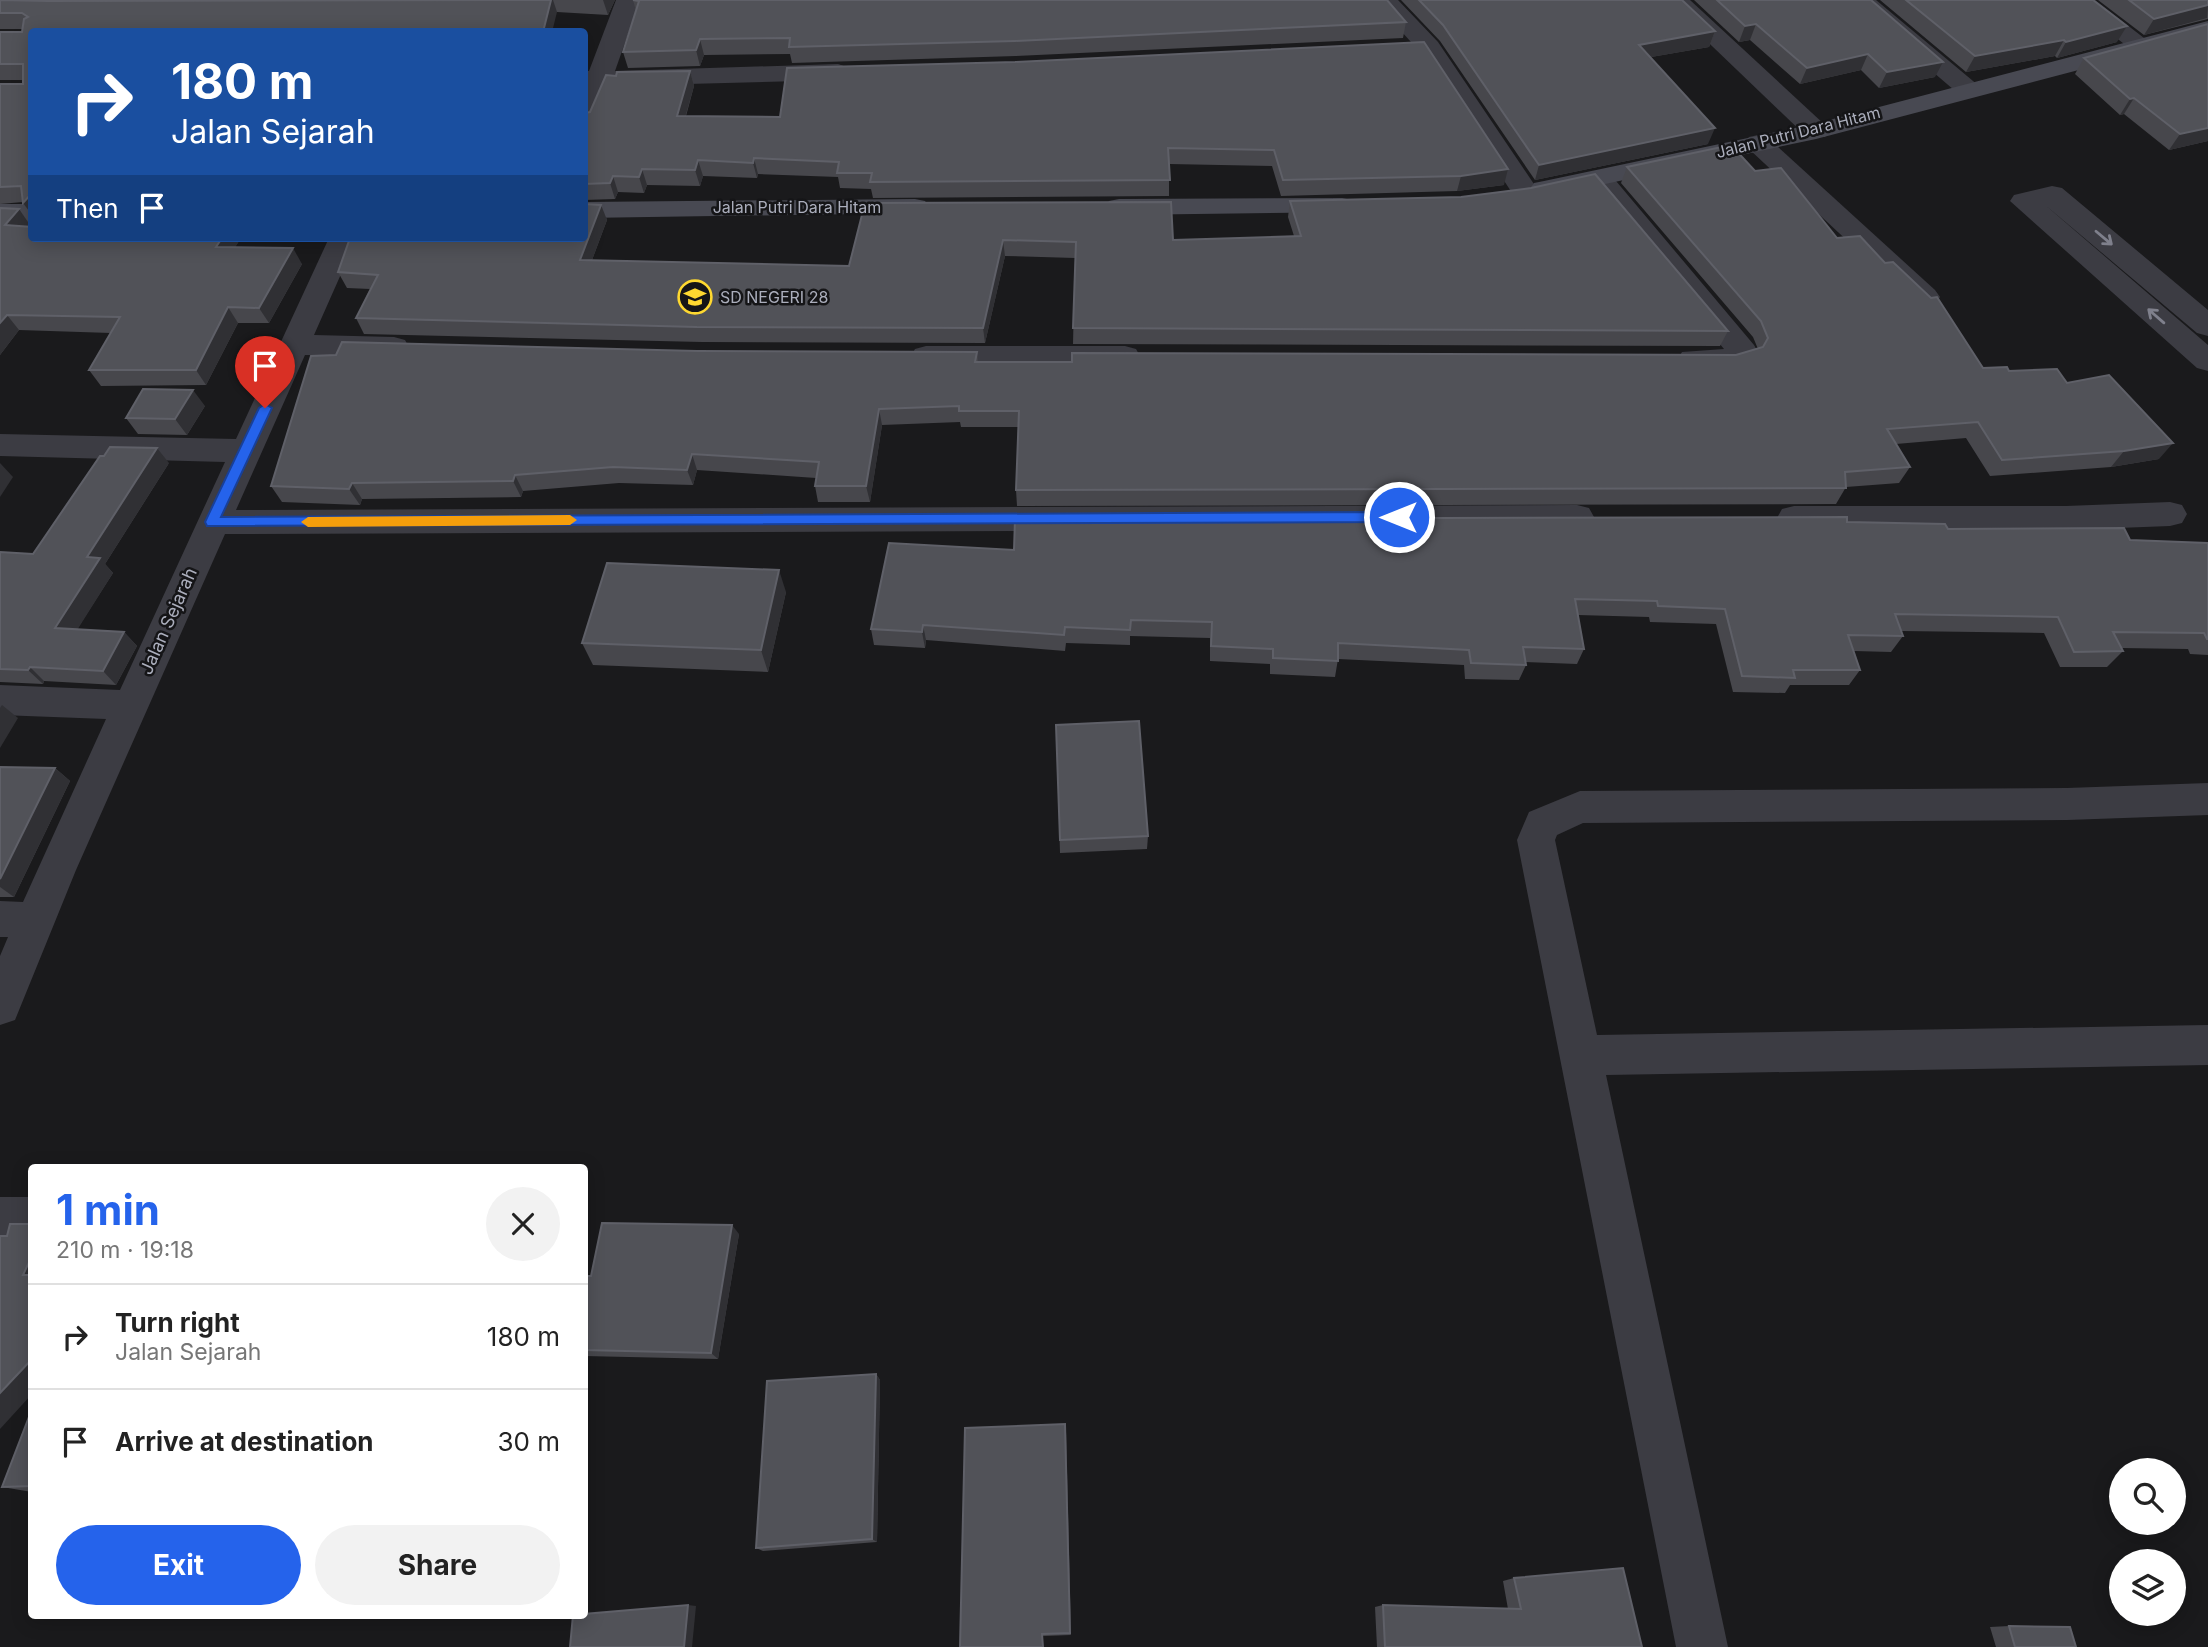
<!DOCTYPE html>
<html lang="en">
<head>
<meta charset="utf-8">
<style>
	body { margin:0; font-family:Inter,sans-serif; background:#f2f2f2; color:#222; height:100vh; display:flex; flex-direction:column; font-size:26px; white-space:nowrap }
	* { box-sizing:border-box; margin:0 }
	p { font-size:23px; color:#767676 }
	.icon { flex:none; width:38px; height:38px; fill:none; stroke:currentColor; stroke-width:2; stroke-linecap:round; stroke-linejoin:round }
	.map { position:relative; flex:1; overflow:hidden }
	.side { position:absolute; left:28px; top:1164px; width:560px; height:455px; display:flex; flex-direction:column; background:#fff; border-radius:7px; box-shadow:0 4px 18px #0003 }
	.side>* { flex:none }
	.hud { position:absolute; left:28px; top:28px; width:560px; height:214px; border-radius:7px; box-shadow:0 4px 18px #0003; background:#1a4fa0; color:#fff; overflow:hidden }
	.controls { position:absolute; left:2109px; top:1458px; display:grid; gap:14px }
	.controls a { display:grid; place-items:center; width:77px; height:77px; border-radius:50%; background:#fff; box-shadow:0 4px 18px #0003; font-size:35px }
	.pin { position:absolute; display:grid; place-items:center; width:60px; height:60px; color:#fff; margin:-72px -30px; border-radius:50% 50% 50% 0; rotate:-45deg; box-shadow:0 0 7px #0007 }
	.pin .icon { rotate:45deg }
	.me { position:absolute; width:77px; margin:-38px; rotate:270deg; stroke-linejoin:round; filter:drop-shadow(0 0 5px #0008) }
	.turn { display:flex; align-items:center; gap:24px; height:147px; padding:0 28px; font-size:32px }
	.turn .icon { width:91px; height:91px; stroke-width:2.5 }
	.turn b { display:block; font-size:49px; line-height:60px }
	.then { display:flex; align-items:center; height:66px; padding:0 28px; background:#0003; gap:14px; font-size:26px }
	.round { display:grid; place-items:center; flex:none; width:74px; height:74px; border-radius:37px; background:#f2f2f2 }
	.summary { display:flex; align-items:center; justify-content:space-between; height:119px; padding:0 28px }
	h1 { font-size:42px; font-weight:700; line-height:52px; color:#2563eb }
	.button { display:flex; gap:14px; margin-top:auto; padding:14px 28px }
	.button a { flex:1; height:80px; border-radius:42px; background:#2563eb; color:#fff; font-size:28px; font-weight:700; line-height:80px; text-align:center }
	.button a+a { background:#f2f2f2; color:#222 }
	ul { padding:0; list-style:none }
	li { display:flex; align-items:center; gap:21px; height:105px; padding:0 28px; border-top:2px solid #e0e0e0 }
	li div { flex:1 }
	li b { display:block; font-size:26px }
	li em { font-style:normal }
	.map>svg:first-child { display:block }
</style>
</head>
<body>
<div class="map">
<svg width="2208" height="1647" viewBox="0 0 2208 1647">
	<rect width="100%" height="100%" fill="#1a1a1c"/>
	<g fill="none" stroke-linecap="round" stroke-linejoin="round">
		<g fill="#3c3c43" fill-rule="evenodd">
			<polygon points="616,0 640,0 615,71 838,64 847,67 851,72 847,77 838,80 610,86 593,127 584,129 584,71 589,71"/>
			<polygon points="1373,0 1398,0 1438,42 1540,193 1536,199 1516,199 1420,52"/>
			<polygon points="1664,0 1690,0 1825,125 1829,131 1825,137 1807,137"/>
			<polygon points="1849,0 1876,0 1979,86 1983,91 1979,96 1961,96"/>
			<polygon points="2067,0 2095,0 2153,45 2150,50 2132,50"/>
			<polygon points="1758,135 1767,137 1935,290 1940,297 1935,304 1925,306 1915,304 1749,149 1745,143 1749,137"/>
			<polygon points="1606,179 1616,181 1754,345 1758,352 1753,362 1728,369 1682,366 1678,359 1682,352 1724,349 1592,187 1596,181"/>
			<polygon points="2052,186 2062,188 2208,310 2208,336 2197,333 2044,204 2208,345 2208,371 2197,368 2010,201 2014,195"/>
			<polygon points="329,238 357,238 314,335 394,337 405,340 409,347 405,354 394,357 305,355 236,510 1577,505 1589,508 1594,517 1589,526 1577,529 225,534 76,870 15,1020 0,1025 0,956 8,937 0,937 0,901 23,902 106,719 0,715 0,685 120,690 225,462 0,456 0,434 236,439"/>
			<polygon points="926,346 1125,346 1136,349 1140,356 1136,363 1125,366 926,366 915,363 911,356 915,349"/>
			<polygon points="2170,502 2182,505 2187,514 2182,523 2170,526 2066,530 1794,530 1782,527 1777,518 1782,509 1794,506 2066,506"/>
			<polygon points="2208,783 2208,815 2067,820 1583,823 1557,835 1555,840 1597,1035 2208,1025 2208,1065 1606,1075 1728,1647 1676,1647 1517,840 1529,812 1580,791 2067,788"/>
			<rect x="0" y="1197" width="32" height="46"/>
		</g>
		<g fill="#484952" fill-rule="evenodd">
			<polygon points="2208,21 2208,36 1816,139 1544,197 1534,195 1530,189 1534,183 1544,181 1814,124"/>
			<polygon points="1342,198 1352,200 1356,206 1352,212 1119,215 1109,213 1105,207 1109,201 1119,199"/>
			<polygon points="915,199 925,201 929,207 925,213 584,218 584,202"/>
			<rect x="0" y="204" width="32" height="18"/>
		</g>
	</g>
	<g fill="#47474c">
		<polygon points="0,0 615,0 608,15 557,12 32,32 23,202 0,204 0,84 23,84 23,80 0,80 0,32 22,32 22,29 0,29"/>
		<polygon points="633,0 1406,22 1403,38 1016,56 792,63 790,54 704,55 700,66 628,68 623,52 636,11"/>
		<polygon points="1401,0 1682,0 1715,31 1709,47 1651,57 1708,144 1535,180 1440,41"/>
		<polygon points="1694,0 1871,0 1935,77 1879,88 1861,70 1800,84 1750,40 1739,42"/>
		<polygon points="1880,0 2093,0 2117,42 2057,58 2055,56 1966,72"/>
		<polygon points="2098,0 2208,0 2208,19 2144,35"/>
		<polygon points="2208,24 2208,141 2169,150 2124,114 2120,115 2075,74 2084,58"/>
		<polygon points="1015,62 1504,185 1457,191 1281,196 1272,166 1169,164 1169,196 873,198 871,189 840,188 838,177 758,174 757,178 703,176 700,186 647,185 644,193 618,192 615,199 584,200 584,113 590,112 616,76 690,71 694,86 686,116 780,117"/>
		<polygon points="1627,167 1755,171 1837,238 1983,368 2009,371 2067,383 2159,459 2111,467 1990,476 1966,438 1896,444 1910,467 1899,483 1846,487 1836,504 1017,506 1016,490 1018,427 961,427 960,422 882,425 870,502 818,502 815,486 816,478 697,470 693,485 619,483 523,491 521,497 362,499 360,505 282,502 271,486 697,351 977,352 978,362 1736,355 1758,349 1753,337 1621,183"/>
		<polygon points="1290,201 1728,331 1720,346 1073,344 1075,258 1005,256 985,343 702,342 364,334 356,318 370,289 347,288 338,272 601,205 607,220 592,260 849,266 865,203 1173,240 1294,236 1288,217"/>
		<polygon points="0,208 19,209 30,225 29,227 241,238 235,247 302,264 269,323 238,323 206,385 101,386 89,370 111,333 19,330 0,355"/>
		<polygon points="205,406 187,435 138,434 126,418"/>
		<polygon points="169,463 105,564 113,573 77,629 124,632 137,646 116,685 44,681 43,684 0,682 0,552 33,554"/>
		<polygon points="1847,522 2130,540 2208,543 2208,655 2190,654 2188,649 2121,648 2123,651 2107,667 2060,667 2044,633 1901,631 1903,636 1891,652 1854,651 1860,670 1849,685 1790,685 1785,693 1733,692 1716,624 1650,622 1649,617 1578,615 1584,649 1577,664 1525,662 1526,665 1519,680 1465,679 1464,665 1338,659 1335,677 1270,674 1270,664 1210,661 1210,638 1130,636 1130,645 1066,643 1065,651 926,640 925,648 874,645 871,629 1014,550"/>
		<polygon points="786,592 768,672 593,665 582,643"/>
		<polygon points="1056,725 1148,836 1147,849 1060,853"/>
		<polygon points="0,767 55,768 70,781 14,897 0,897"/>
		<polygon points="739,1234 718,1359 584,1356 584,1276 591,1276"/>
		<polygon points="876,1374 880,1380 877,1542 763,1551 756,1548"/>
		<polygon points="32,1409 32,1492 2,1487"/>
		<polygon points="1066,1431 1071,1635 1044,1636 960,1647"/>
		<polygon points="1514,1578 1642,1647 1377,1647 1375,1607 1383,1605 1508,1609 1503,1581"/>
		<polygon points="2009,1626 2076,1647 1996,1647 1990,1627"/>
	</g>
	<g fill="#303034">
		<polygon points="551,0 553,0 557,12 552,32 543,32"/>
		<polygon points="603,0 615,0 608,15"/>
		<polygon points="2208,5 2207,18 2144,35 2154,19"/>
		<polygon points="1756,24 1750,40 1739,42 1745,26"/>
		<polygon points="2127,26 2117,42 2057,58 2066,42"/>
		<polygon points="1715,31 1709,47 1634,60 1639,45"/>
		<polygon points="700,39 704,55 700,66 696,50"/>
		<polygon points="2064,40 2055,56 1966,72 1975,56"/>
		<polygon points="1868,54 1861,70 1800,84 1807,68"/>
		<polygon points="1943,62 1935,77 1879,88 1887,72"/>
		<polygon points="690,71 694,86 681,132 677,116"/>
		<polygon points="2134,98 2124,114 2120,115 2130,99"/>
		<polygon points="1715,128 1708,144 1535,180 1539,165"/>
		<polygon points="2208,128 2208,141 2169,150 2180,134"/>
		<polygon points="754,158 758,174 757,178 753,163"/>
		<polygon points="698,160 703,176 700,186 695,170"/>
		<polygon points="642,169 647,185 644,193 639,177"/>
		<polygon points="1508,169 1504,185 1457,191 1461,176"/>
		<polygon points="613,176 618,192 615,199 610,183"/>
		<polygon points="32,193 32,215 23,203"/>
		<polygon points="601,205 607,220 586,276 580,260"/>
		<polygon points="19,209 30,225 17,241 5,225"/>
		<polygon points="222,238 241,238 226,262 216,247"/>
		<polygon points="1003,240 1005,256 985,343 983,328"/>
		<polygon points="293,248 302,264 269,323 259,308"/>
		<polygon points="228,307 238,323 206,385 196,370"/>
		<polygon points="7,315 19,330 0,355 0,323"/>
		<polygon points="193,390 205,406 187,435 175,419"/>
		<polygon points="879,409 882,425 870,502 866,486"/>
		<polygon points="2173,443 2159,459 2111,467 2124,451"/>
		<polygon points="157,448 169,463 105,564 113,573 69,643 55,628 87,557"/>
		<polygon points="692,454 697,470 693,485 687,470"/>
		<polygon points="0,463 13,477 0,497"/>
		<polygon points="515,475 523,491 521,497 513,481"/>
		<polygon points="352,483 362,499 360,505 349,489"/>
		<polygon points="779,570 786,592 768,672 761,650"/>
		<polygon points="923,625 926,640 925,648 922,632"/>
		<polygon points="124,632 137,646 116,685 103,671"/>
		<polygon points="30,667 44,681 43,684 28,670"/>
		<polygon points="2,705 18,718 0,748 0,708"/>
		<polygon points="55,768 70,781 14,897 0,887 0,879"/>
		<polygon points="732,1225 739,1234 718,1359 711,1353"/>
		<polygon points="32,1256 32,1278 23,1275"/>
		<polygon points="32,1359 32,1394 0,1429 0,1393"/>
		<polygon points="876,1374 880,1380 877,1542 872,1539"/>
		<polygon points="1065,1424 1066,1431 1071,1635 1070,1633"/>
		<polygon points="688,1605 696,1606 692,1647 684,1647"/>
	</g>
	<g fill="#515258" stroke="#5f6068" stroke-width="2">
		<polygon points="0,0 48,1 551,0 543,32 32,32 32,193 23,203 21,186 0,187 0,84 23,84 23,64 0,64 0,32 22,32 24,19 28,17 22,13 0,13"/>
		<polygon points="633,0 1387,0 1406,22 1015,41 789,47 790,38 700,39 696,50 623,52 639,1"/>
		<polygon points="1419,0 1682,0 1715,31 1639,45 1715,128 1539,165 1443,25"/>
		<polygon points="1717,0 1871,0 1943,62 1887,72 1868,54 1807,68 1756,24 1745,26"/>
		<polygon points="1906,0 2093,0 2127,26 2066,42 2064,40 1975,56"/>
		<polygon points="2129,0 2208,0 2208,5 2154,19"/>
		<polygon points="2208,24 2208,128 2180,134 2134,98 2130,99 2084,58"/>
		<polygon points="1424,42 1508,169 1461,176 1283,180 1274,150 1168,148 1170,180 870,182 872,173 837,173 839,162 754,158 753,163 698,160 695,170 642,169 639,177 613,176 610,183 584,184 584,113 590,112 606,75 616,76 617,72 690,71 677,116 780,117 787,68 1015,62"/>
		<polygon points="1731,145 1755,171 1781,168 1837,238 1860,236 1885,263 1893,262 1931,298 1937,297 1983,368 2007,367 2009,371 2057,369 2067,383 2109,375 2173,443 2124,451 2002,460 1978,422 1887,429 1910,467 1845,472 1846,488 1016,490 1019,411 959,411 959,406 879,409 866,486 815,486 819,462 692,454 687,470 613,467 515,475 513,481 352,483 349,489 271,486 311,356 336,355 342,342 697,351 977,352 975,362 1072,362 1072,353 1736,355 1763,347 1768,338 1761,321 1627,167"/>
		<polygon points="1595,174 1728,331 1073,328 1076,242 1003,240 983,328 697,327 356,318 378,275 338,272 350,238 584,238 584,204 601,205 580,260 849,266 865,203 1171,202 1173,240 1301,236 1290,201 1461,197 1531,188"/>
		<polygon points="0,208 19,209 5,225 32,227 32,238 222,238 216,247 293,248 259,308 228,307 196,370 89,370 120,317 7,315 0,323"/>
		<polygon points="143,389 193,390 175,419 126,418"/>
		<polygon points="110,447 157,448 87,557 100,558 55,628 124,632 103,671 30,667 28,670 0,669 0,552 33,554 100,456 104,456"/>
		<polygon points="1847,517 1847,522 1945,524 1948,529 2124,528 2130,540 2208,543 2208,639 2207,639 2204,633 2113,632 2123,651 2074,652 2058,617 1895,614 1903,636 1848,635 1860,670 1793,670 1795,678 1742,676 1725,609 1658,606 1657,601 1575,599 1584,649 1523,647 1526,665 1471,663 1469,650 1338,643 1338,661 1273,658 1273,649 1211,646 1212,622 1131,620 1130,630 1065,627 1064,635 923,625 922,632 871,629 889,543 1014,550 1015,519"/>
		<polygon points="607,563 779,570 761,650 582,643"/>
		<polygon points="1139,721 1148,836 1060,840 1056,725"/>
		<polygon points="0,767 55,768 0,879"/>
		<polygon points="602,1223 732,1225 711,1353 584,1350 584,1276 591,1276"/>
		<polygon points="10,1224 32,1224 32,1256 23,1275 32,1275 32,1359 0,1393 0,1236 7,1236"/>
		<polygon points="876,1374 872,1539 756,1548 767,1381"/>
		<polygon points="32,1409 32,1486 2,1487"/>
		<polygon points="1065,1424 1070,1633 1042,1634 1043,1647 960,1647 965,1428"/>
		<polygon points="1623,1568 1642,1647 1385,1647 1383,1605 1521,1609 1514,1578"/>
		<polygon points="688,1605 684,1647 570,1647 573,1615 584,1615 584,1614"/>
		<polygon points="2009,1626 2070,1627 2076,1647 2015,1647"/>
	</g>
	<defs><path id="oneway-shaft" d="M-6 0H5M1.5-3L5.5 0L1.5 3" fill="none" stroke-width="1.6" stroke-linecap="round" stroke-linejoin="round" transform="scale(1.75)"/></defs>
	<g stroke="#7f808c">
		<use href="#oneway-shaft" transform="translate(2104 238) rotate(40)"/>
		<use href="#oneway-shaft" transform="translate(2156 316) rotate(-139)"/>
	</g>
	<polygon fill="#2563eb" stroke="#184099" stroke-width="2" points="265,404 272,408 221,517 1399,512 1406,517 1399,522 207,526 205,522 259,408"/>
	<polygon fill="#f59e0b" points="570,515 577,520 570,525 308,527 301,522 308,517"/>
	<defs>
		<symbol id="school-ring" viewBox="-11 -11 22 22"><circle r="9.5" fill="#151517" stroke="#fed830" stroke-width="1.5"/><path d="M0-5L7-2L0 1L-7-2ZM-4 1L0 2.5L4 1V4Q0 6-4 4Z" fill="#fed830"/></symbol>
	</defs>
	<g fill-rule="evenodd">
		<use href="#school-ring" x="676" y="278" width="38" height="38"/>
	</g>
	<g text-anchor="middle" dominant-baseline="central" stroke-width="5" stroke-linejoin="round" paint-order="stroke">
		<g font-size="16" fill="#abaebc" stroke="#151517">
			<text transform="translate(1798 132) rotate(-14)">Jalan Putri Dara Hitam</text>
			<text x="797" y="207">Jalan Putri Dara Hitam</text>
		</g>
		<g font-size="16" fill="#abaebc" stroke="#151517" text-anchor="start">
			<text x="720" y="297">SD NEGERI 28</text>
		</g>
		<g font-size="18" fill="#abaebc" stroke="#151517">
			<text transform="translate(168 621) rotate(-66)">Jalan Sejarah</text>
		</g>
	</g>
</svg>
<div class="controls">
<a><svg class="icon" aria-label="search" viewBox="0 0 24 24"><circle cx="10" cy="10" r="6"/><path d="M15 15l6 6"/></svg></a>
<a><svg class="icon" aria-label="layers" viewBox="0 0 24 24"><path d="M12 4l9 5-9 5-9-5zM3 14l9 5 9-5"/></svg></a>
</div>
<div class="pin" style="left:265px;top:408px;background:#d93025"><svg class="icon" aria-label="arrive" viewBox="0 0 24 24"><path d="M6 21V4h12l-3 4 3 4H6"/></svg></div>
<svg class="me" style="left:1399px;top:517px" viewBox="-20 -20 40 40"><circle r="17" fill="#2563eb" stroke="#fff" stroke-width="3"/><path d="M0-11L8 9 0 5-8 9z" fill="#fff"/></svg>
<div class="hud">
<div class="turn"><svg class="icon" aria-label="right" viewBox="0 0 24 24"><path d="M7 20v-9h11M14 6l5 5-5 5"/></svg><div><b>180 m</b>Jalan Sejarah</div></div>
<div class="then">Then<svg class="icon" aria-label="arrive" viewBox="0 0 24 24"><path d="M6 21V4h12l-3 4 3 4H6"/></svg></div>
</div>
<section class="side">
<div class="summary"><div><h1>1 min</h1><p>210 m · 19:18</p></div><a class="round"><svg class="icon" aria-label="close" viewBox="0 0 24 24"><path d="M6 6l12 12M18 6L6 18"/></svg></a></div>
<ul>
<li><svg class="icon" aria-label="right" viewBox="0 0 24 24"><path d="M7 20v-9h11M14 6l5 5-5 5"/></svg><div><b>Turn right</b><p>Jalan Sejarah</p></div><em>180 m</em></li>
<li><svg class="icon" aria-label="arrive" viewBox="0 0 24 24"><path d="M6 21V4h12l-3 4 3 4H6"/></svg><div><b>Arrive at destination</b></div><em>30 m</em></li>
</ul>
<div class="button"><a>Exit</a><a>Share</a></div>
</section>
</div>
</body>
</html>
